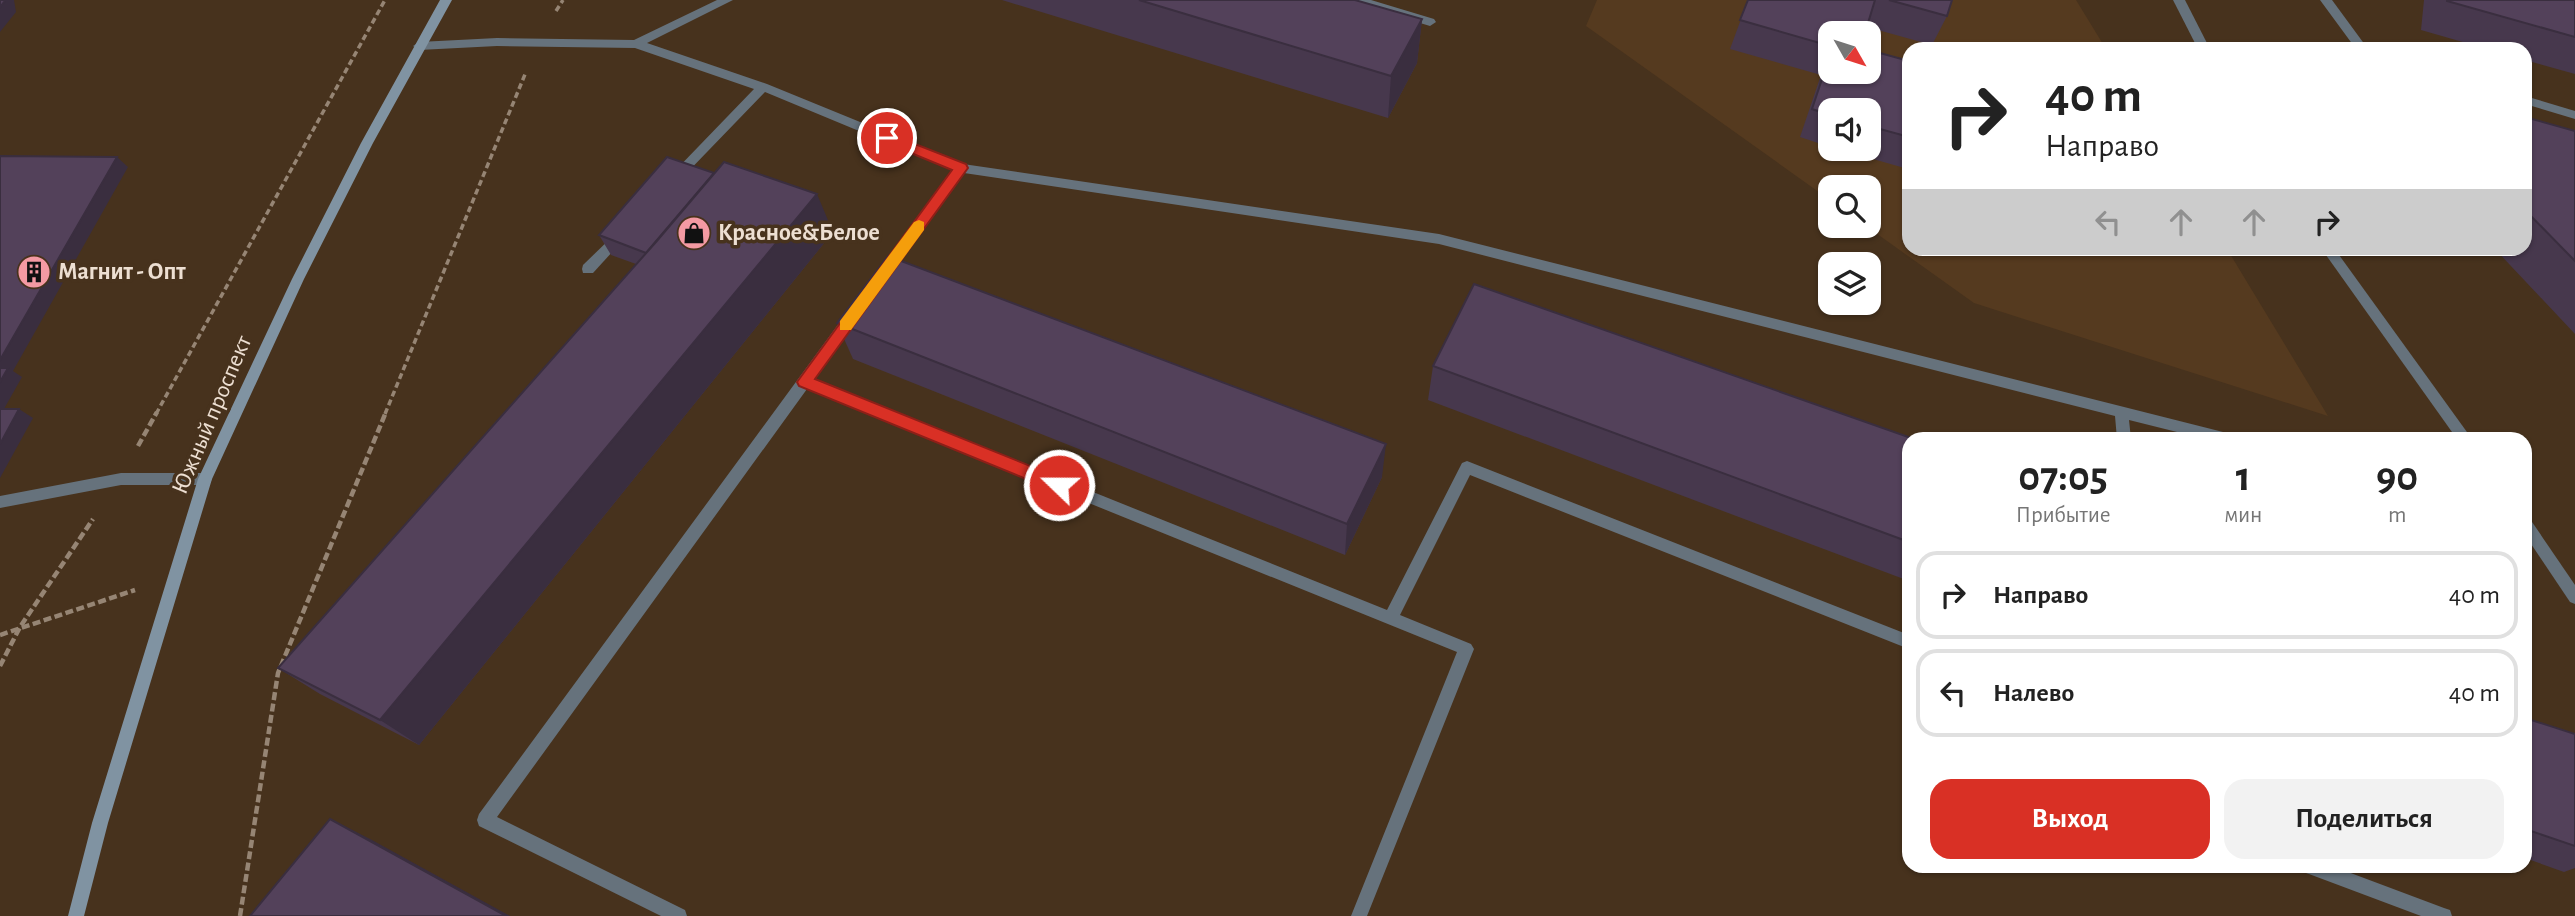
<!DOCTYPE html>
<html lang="ru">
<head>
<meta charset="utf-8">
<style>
	body { margin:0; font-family:"Alegreya Sans",sans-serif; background:#f2f2f2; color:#222; height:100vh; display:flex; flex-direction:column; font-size:26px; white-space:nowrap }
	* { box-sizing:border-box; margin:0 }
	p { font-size:23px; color:#767676 }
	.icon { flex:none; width:38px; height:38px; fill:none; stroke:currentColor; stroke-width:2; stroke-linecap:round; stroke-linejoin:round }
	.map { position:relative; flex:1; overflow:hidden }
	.drawer { position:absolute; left:1902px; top:432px; width:630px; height:441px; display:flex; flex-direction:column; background:#fff; border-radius:21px; box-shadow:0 2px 5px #0004 }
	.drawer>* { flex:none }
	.guide { position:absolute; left:1902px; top:42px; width:630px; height:214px; border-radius:21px; box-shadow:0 2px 5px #0004; background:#fff; color:#222; overflow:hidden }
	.needle { width:46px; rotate:129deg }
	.fabs { position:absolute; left:1818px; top:21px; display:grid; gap:14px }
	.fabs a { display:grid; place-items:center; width:63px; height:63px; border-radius:14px; background:#fff; box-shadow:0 2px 5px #0004; font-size:35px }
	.pin { position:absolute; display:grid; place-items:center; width:60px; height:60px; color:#fff; margin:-30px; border:4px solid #fff; border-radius:50%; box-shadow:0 2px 7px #0007 }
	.me { position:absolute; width:77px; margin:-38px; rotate:292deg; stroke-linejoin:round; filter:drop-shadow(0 0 5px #0008) }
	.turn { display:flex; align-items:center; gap:24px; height:147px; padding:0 28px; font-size:32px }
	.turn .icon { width:91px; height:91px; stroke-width:2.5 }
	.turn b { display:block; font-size:49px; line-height:60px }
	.lanes { display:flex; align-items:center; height:66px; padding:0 28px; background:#0003; justify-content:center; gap:35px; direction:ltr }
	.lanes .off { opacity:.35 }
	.eta { display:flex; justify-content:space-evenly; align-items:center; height:119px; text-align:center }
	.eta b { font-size:42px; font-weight:700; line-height:49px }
	.cta { display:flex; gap:14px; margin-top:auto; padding:14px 28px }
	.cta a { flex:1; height:80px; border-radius:21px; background:#d93025; color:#fff; font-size:28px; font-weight:700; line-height:80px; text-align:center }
	.cta a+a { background:#f2f2f2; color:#222 }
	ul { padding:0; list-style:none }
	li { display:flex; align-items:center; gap:21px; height:88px; margin:0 14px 10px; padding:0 14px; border:4px solid #e0e0e0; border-radius:21px }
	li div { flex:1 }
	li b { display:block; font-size:26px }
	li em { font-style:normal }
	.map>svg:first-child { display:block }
</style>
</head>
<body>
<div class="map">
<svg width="2575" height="916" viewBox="0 0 2575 916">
	<rect width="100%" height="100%" fill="#47321d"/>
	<path fill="#553a1f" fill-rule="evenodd" d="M 1597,0 L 2076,0 L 2106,49 L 1909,49 L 1909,248 L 2227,249 L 2328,416 L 1974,303 L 1866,226 L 1869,226 L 1869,187 L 1830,187 L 1830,200 L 1586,26 ZM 1830,33 L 1869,33 L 1869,72 L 1830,72 ZM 1830,110 L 1869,110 L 1869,149 L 1830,149 Z"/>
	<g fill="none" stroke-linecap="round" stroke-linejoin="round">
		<g stroke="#968574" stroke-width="3.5" stroke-dasharray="6 3.5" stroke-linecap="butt">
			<polyline points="556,11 563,0"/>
			<polyline points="156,414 385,0"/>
			<polyline points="385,414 526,72"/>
		</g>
		<g stroke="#968574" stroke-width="4.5" stroke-dasharray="8 3.5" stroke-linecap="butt">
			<polyline points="138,446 157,412"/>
			<polyline points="0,635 135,590"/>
			<polyline points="0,666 20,627 93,519"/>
			<polyline points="240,916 278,673 386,412"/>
		</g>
		<g fill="#66727c" fill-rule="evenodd">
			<polygon points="717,0 733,0 647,43 767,84 963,164 1439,234 2227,433 2232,435 2234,439 2205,439 2129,420 2131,439 2117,439 2115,416 1439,244 964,173 890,276 880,276 879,272 880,268 953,170 765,92 679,181 675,183 669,178 671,175 754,89 635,48 497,46 419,50 413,46 419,42 497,38 634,40"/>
			<polygon points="1352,0 1371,0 1434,19 1436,22 1430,26 1354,3"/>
			<polygon points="2173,0 2185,0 2210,49 2198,49"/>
			<polygon points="2320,0 2332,0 2368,49 2356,49"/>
			<polygon points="2525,96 2575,111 2575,119 2525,104"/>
			<polygon points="620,231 624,233 626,236 624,239 593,273 583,273 582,269 583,265 616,233"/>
			<polygon points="2321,248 2334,248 2472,439 2457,439"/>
			<polygon points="850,314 855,315 857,319 855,323 814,380 1387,610 1462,463 1467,461 1909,635 1909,649 1470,475 1400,615 1471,644 1474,649 1367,916 1351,916 1457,652 807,389 497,817 685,910 687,916 661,916 479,826 477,820 479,814 845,315"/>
			<polygon points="121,473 205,473 210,475 212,479 210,483 205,485 121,485 0,508 0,496"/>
			<polygon points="2525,517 2530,519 2575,585 2575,604 2570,602 2525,535"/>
			<polygon points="2301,866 2332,866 2444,908 2450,910 2452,916 2421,916 2309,874 2303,872"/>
		</g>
		<polygon fill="#8093a2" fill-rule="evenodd" points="440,0 452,0 373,143 304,279 212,479 108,823 84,916 68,916 92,823 198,479 292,279 361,143"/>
	</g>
	<g fill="#47384d">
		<polygon points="1002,0 1355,0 1422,19 1417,63 1388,118"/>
		<polygon points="1748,0 1952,0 1947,16 1932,45 1867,27 1830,33 1830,72 1909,61 1909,167 1908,169 1838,149 1869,149 1869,110 1830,110 1830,147 1800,137 1821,75 1730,49"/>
		<polygon points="2424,0 2575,0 2575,74 2525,60 2525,49 2487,49 2421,30"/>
		<polygon points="2525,117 2575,131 2575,334 2494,248 2525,248"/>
		<polygon points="833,232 419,745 320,694 278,668 636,264 611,255 599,235"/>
		<polygon points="837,323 1382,477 1345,555 853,359"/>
		<polygon points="1433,366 1909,439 1909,581 1428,400"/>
		<polygon points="2525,718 2575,734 2575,868 2564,872 2525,858"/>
	</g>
	<g fill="#3a2e3f">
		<polygon points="5,0 14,0 16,12 0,32 0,7"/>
		<polygon points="1422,19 1417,63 1388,118 1391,76"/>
		<polygon points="117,157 128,167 13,371 22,377 0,416 0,360"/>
		<polygon points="817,194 833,232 419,745 380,720"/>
		<polygon points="19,409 33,418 0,478 0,444"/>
		<polygon points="1386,444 1382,477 1345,555 1347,524"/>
		<polygon points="330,819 372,840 510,916 506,916"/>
	</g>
	<g fill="#53415a" stroke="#3a2e3f" stroke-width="2">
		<polygon points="0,0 5,0 5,1 0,7"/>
		<polygon points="1139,0 1355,0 1422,19 1391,76"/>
		<polygon points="1748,0 1875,0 1865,33 1830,33 1830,46 1740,20"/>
		<polygon points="1889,0 1952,0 1947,16"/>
		<polygon points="2447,0 2575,0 2575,37 2447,1"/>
		<polygon points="1869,50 1909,61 1909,137 1869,126 1869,110 1830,110 1830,115 1812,109 1830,55 1830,72 1869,72"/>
		<polygon points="2525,117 2575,131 2575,261 2525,210"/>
		<polygon points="0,156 117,157 0,360"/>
		<polygon points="667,157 714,173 646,253 599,235"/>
		<polygon points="724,162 817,194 380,720 278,668 656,242"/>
		<polygon points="888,256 1386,444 1347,524 837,323"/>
		<polygon points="1474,284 1914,439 1909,439 1909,542 1433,366"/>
		<polygon points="0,368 8,368 0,382"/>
		<polygon points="0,409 19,409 0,444"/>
		<polygon points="2525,718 2575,734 2575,846 2525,829"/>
		<polygon points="330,819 506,916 250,916"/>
	</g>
	<polygon fill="#d93025" stroke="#8d1f18" stroke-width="2" points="887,133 966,164 968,168 815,379 1065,480 1065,490 1053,490 799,386 797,382 952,170 882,141 882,134"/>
	<polygon fill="#f59e0b" points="919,220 924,222 924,230 851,330 840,330 840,321 914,222"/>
	<defs>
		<symbol id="shop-disc" viewBox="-11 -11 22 22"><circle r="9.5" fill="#f49aa3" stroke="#47321d"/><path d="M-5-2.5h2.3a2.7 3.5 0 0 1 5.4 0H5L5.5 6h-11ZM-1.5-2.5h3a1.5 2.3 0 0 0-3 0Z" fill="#111"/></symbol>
		<symbol id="building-disc" viewBox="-11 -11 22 22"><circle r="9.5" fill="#f49aa3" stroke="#47321d"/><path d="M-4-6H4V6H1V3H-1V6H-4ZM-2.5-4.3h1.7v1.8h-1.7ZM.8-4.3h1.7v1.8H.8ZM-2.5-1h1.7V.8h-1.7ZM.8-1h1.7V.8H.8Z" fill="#111"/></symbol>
	</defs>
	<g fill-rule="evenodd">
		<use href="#shop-disc" x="675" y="214" width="38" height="38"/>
		<use href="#building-disc" x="15" y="253" width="38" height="38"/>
	</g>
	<g text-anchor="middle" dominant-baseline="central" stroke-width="7" stroke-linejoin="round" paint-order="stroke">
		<g font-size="24" font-weight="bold" fill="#eddfd2" stroke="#47321d" text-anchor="start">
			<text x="718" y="233">Красное&amp;Белое</text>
			<text x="58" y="272">Магнит - Опт</text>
		</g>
		<g font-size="24" fill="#eddfd2" stroke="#47321d">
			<text transform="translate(212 415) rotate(-67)">Южный проспект</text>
		</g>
	</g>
</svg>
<div class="fabs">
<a><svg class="needle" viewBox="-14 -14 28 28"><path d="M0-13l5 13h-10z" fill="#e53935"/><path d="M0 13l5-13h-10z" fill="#767676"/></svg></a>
<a><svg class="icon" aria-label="sound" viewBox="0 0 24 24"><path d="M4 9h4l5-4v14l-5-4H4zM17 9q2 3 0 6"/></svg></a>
<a><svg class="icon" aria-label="search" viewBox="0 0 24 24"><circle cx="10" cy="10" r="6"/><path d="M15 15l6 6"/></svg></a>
<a><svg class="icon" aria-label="layers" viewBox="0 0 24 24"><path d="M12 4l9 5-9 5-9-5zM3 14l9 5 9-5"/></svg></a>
</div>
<div class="pin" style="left:887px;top:138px;background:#d93025"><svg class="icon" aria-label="arrive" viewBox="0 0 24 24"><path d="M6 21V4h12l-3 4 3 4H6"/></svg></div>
<svg class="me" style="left:1059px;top:485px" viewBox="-20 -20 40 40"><circle r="17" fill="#d93025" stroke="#fff" stroke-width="3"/><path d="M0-11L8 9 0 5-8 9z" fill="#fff"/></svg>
<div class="guide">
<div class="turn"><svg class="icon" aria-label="right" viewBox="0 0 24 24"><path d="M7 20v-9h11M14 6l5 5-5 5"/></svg><div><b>40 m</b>Направо</div></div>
<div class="lanes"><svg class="icon off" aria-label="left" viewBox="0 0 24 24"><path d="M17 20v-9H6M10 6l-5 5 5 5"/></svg><svg class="icon off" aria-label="ahead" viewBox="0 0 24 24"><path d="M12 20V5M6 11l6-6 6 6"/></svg><svg class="icon off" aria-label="ahead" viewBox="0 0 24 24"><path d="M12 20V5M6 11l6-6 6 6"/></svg><svg class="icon" aria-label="right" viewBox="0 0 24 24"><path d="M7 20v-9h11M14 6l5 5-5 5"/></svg></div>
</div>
<section class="drawer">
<div class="eta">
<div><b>07:05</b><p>Прибытие</p></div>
<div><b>1</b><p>мин</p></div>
<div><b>90</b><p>m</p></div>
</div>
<ul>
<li><svg class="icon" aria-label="right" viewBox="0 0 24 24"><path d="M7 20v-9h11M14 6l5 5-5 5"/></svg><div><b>Направо</b></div><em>40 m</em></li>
<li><svg class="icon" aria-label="left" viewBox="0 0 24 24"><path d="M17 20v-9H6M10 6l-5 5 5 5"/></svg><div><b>Налево</b></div><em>40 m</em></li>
</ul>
<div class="cta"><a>Выход</a><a>Поделиться</a></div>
</section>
</div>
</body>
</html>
